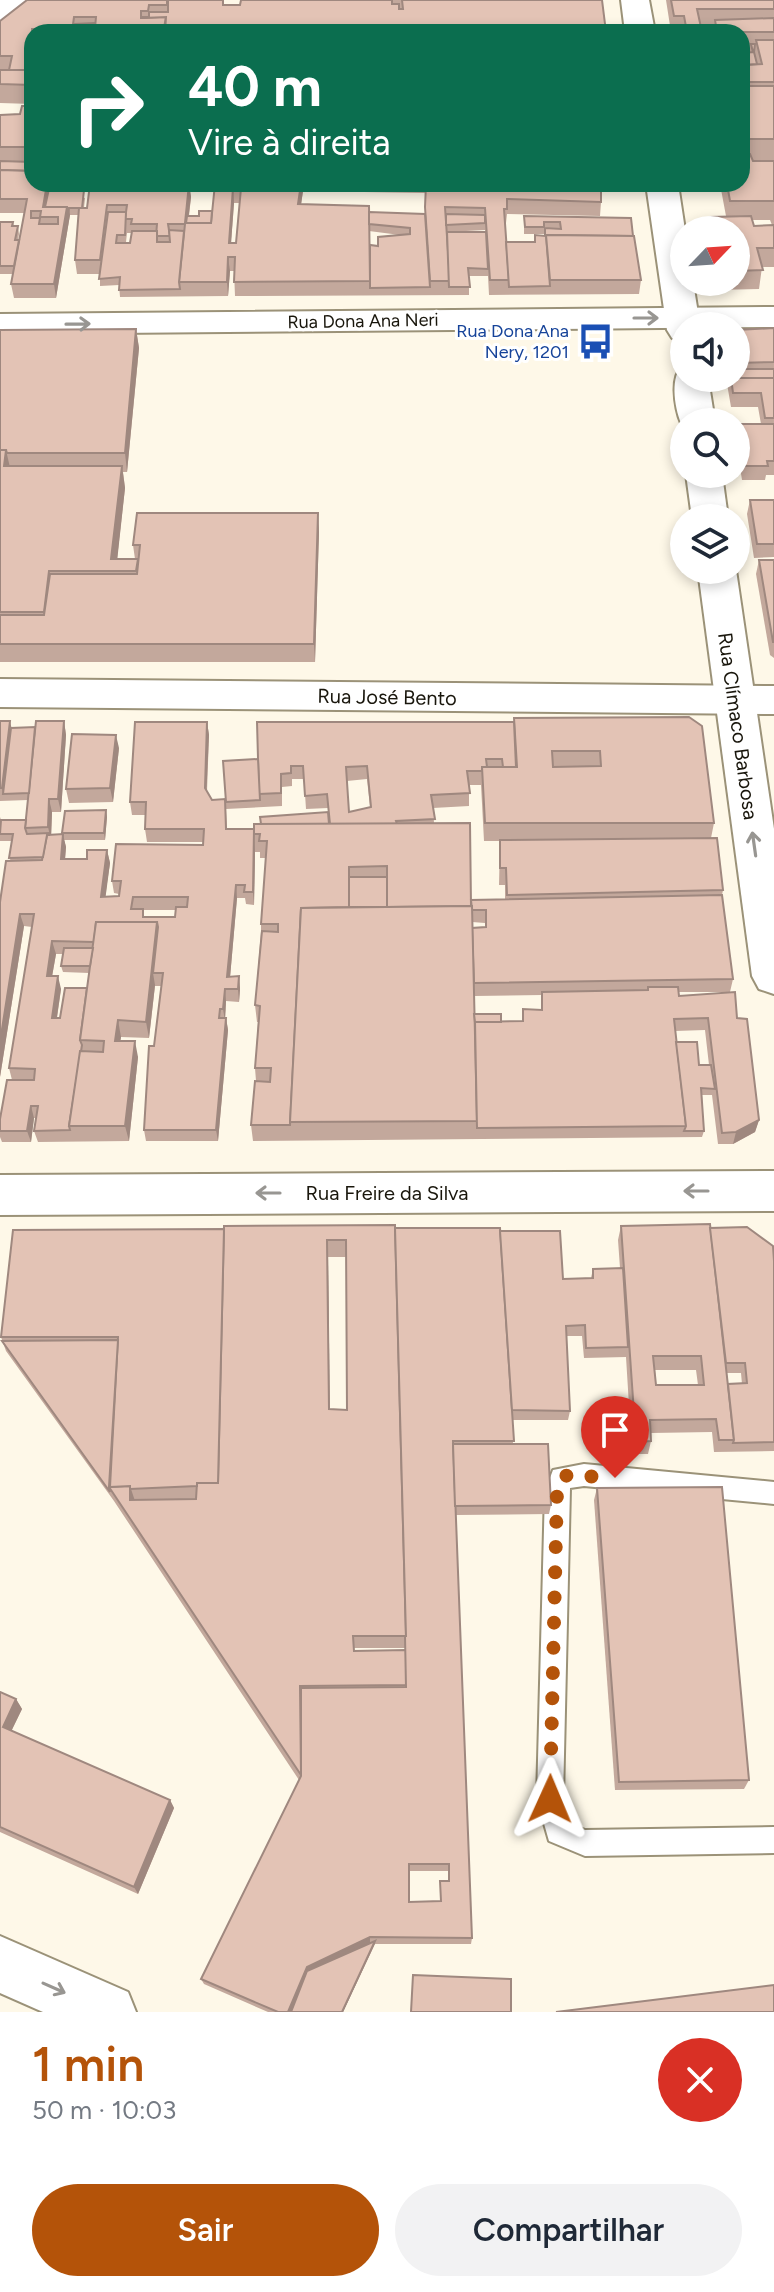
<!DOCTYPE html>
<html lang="pt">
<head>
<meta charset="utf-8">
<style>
	body { margin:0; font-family:Figtree,sans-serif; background:#f2f2f3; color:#1f2937; height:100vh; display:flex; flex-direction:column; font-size:30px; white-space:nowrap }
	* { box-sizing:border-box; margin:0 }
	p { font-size:26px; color:#747a83 }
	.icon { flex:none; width:44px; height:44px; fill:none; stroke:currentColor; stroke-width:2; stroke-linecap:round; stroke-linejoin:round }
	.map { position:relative; height:2012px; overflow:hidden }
	.drawer { display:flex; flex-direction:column; background:#fff; flex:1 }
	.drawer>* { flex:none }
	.hud { position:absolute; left:24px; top:24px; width:726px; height:168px; border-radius:24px; box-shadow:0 4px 12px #0003; background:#0b6e4f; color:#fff; overflow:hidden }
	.needle { width:52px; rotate:65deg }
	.buttons { position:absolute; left:670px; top:216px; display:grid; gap:16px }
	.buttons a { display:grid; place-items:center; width:80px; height:80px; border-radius:50%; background:#fff; box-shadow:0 4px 12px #0003; font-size:40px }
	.pin { position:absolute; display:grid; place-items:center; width:68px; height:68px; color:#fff; margin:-82px -34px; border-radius:50% 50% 50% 0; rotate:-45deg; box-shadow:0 0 8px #0007 }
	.pin .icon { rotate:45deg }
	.me { position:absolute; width:88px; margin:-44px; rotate:1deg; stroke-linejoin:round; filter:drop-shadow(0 0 6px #0008) }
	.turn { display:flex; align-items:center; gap:28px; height:168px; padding:0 32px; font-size:36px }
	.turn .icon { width:104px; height:104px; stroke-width:2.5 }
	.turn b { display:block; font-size:56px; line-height:68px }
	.round { display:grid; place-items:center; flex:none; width:84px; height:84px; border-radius:42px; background:#f2f2f3 }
	.head { display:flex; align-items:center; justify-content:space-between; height:136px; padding:0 32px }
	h1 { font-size:48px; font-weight:600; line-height:60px; color:#b45309 }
	.action { display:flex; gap:16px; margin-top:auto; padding:16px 32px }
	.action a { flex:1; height:92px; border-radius:48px; background:#b45309; color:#fff; font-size:32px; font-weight:600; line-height:92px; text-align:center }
	.action a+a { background:#f2f2f3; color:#1f2937 }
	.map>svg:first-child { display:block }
</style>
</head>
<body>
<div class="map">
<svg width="774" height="2012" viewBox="0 0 774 2012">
	<rect width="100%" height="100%" fill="#fef8e8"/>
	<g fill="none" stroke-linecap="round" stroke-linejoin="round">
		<defs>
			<polygon id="lane" points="584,1464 774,1482 774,1504 584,1486 570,1488 563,1799 569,1823 585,1830 774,1827 774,1853 585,1856 549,1841 537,1799 545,1491 553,1470"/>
			<g id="street">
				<polygon points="774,307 774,327 0,334 0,314"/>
				<polygon points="0,679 774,686 774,714 0,707"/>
				<polygon points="774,1171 774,1211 0,1215 0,1175"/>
				<polygon points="0,1936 128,1992 136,2012 43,2012 0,1993"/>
			</g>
			<g id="secondary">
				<polygon points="0,0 32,0 10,21 0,24"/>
				<polygon points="621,0 649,0 655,32 625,32"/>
				<polygon points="646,184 678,184 685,230 684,282 693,282 700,326 684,326 684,341 672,338 667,330"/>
				<path d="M 684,369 L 684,378 L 708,378 L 715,422 L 684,422 L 684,429 C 676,416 670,384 679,370 Z"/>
				<polygon points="686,474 722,474 728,518 692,518"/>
				<polygon points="698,570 736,570 774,829 774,994 759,989 752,976"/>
			</g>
		</defs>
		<use href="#lane" stroke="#9b9278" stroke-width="4"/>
		<use href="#street" stroke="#9b9278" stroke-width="4"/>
		<use href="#secondary" stroke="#9b9278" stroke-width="4"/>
		<use href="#lane" fill="#fff" fill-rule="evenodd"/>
		<use href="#street" fill="#fff" fill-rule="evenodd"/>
		<use href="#secondary" fill="#fff" fill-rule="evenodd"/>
	</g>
	<g fill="#c3a89c" fill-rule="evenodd">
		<polygon points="27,0 224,0 224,5 240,5 241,0 602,0 606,32 32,32 32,104 0,103 0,21"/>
		<path d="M 666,0 L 774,0 L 774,267 L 762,267 L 759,289 L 715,290 L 714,282 L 736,282 L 736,230 L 708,230 L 710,217 L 726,216 L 720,184 L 742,184 L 742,53 L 750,52 L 750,51 L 742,51 L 742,32 L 713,32 L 714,28 L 701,28 L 702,32 L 671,32 ZM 752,220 L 770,220 L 772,225 L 754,226 Z"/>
		<polygon points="32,106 32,161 0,161 0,115 20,114"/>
		<path d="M 0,161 L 32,184 L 63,184 L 64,191 L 85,198 L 84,208 L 189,184 L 191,197 L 189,216 L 199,216 L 212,211 L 215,184 L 601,184 L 601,202 L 600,216 L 507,214 L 506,223 L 505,223 L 506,242 L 534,242 L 535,235 L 544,236 L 544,229 L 544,234 L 524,234 L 524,216 L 633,236 L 641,280 L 639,294 L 489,295 L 488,276 L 469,276 L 469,295 L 235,296 L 234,271 L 230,271 L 228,296 L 120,297 L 119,285 L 100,286 L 100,274 L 77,274 L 75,260 L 78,215 L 70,215 L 56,298 L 14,298 L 11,284 L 13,274 L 0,274 L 0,222 L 13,222 L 14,226 L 18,226 L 19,234 L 18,240 L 19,240 L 24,213 L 0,213 ZM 303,191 L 425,193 L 425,214 L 369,212 L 301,204 ZM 234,203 L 240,203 L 236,243 L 231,243 ZM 485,230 L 485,232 L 447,232 ZM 369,231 L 400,235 L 378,246 L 370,280 ZM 127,233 L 132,233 L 130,243 L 126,242 Z"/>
		<polygon points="774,328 774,475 766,475 765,480 742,480 736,442 738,424 761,424 758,407 731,407 726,378 736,378 736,330"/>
		<polygon points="136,329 139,348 127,472 123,472 125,488 117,559 135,559 133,545 318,513 319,532 315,662 0,662 0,330"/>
		<polygon points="750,500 774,500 774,557 754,558 747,514"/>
		<polygon points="759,560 774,560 774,658 770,655 756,574"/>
		<path d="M 689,717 L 714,823 L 711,838 L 723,890 L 722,895 L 733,979 L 730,992 L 679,992 L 679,996 L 737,1018 L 759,1120 L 755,1132 L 733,1144 L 718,1144 L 712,1095 L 702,1095 L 704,1131 L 702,1137 L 253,1141 L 251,1125 L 256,1081 L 255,1068 L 258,1022 L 257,1022 L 255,1005 L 261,931 L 261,924 L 266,858 L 260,858 L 260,852 L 255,852 L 255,851 L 254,905 L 246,904 L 245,898 L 237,898 L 230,977 L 239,976 L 240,989 L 239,1002 L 226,1001 L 225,1018 L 226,1018 L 228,1030 L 218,1141 L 146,1141 L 144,1130 L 161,986 L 155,986 L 149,1038 L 121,1037 L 120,1041 L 138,1057 L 129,1141 L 38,1142 L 34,1131 L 36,1118 L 34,1118 L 31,1142 L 2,1142 L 0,1137 L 0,1119 L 12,1080 L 9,1068 L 32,927 L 24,926 L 0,1077 L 0,902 L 10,861 L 12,841 L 0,841 L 0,817 L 1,820 L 26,820 L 28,800 L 0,801 L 0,721 L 11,728 L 35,727 L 64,721 L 66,735 L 61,812 L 52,812 L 51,835 L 63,834 L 62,833 L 106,810 L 107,817 L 105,840 L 64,840 L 66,847 L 65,859 L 87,859 L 107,850 L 110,863 L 105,897 L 119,896 L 119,894 L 114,893 L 112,881 L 203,845 L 203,842 L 147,842 L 145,829 L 146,815 L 132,815 L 130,802 L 207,722 L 209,735 L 207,792 L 212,800 L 225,799 L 258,759 L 514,722 ZM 292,779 L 304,779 L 306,809 L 328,808 L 329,821 L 254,829 L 227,829 L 226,809 L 282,806 L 282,787 L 292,786 ZM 367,779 L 370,807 L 349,812 L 347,781 ZM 469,785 L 481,785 L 484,841 L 500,841 L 499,885 L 505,885 L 505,899 L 471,900 L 434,823 L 433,808 L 469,806 ZM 143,910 L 176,910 L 175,917 L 144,917 ZM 472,922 L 485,923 L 485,927 L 472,928 ZM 56,954 L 63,954 L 61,966 L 63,972 L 89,973 L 87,989 L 60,1018 L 57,1018 L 61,989 L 52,976 ZM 542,995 L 541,1010 L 523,1009 L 522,1021 L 501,1022 L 474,1014 L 474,996 ZM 705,1030 L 709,1065 L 699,1065 L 676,1042 L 675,1031 Z"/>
		<polygon points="119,748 113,802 69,803 66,789"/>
		<path d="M 621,1226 L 710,1228 L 774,1261 L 774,1451 L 714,1452 L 712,1432 L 651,1433 L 651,1441 L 648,1454 L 632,1454 L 626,1357 L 584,1358 L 582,1336 L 566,1336 L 570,1411 L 568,1420 L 512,1420 L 513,1444 L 551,1505 L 549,1514 L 456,1515 L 472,1938 L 471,1944 L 375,1944 L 343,2012 L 268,2012 L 204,1984 L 201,1979 L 299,1780 L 114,1501 L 6,1351 L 1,1337 L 13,1230 L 395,1228 L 500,1231 L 563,1279 L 591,1278 L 593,1269 L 620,1268 L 618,1240 ZM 328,1257 L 346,1257 L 347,1410 L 329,1409 ZM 655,1370 L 696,1370 L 698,1385 L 656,1385 ZM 727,1373 L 741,1373 L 742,1384 L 728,1384 ZM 354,1648 L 405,1648 L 405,1650 L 354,1651 ZM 409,1871 L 448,1871 L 448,1881 L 440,1881 L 440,1901 L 409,1902 Z"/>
		<polygon points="597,1488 749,1780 744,1789 615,1790 594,1500"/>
		<polygon points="0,1692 16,1699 22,1709 11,1731 170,1800 174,1808 138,1894 0,1832"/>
	</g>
	<g fill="#9f887f">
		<polygon points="47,184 52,184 46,213 43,207"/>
		<polygon points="189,184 191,197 187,229 185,223"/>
		<polygon points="301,184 303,184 303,191 299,219 298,204"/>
		<polygon points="233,188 234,203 230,257 229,243"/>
		<polygon points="67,207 69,208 70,215 56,298 54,284"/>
		<polygon points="228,257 230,271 228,296 227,282"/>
		<polygon points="136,329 139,348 127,472 125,453"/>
		<polygon points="6,450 11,472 4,466"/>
		<polygon points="122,466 125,488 116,571 111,559"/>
		<polygon points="318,513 319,532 315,662 314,644"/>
		<polygon points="10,721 13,735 3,794 2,788"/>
		<polygon points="64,721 66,735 61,812 58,799"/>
		<polygon points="207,722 209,735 206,801 205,788"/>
		<polygon points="116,735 119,748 113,802 110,788"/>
		<polygon points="49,799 52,812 51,840 48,827"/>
		<polygon points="106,810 107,817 105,840 104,833"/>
		<polygon points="63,834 66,847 64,872 61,859"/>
		<polygon points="254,838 255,851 254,905 253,892"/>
		<polygon points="107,850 110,863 104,909 101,897"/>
		<polygon points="236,885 237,898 229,989 227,977"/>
		<polygon points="20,914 24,926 0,1077 0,1042"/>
		<polygon points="157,922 160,939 153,973 155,985 149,1038 146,1022"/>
		<polygon points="52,941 56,954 50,988 47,976"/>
		<polygon points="58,976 61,989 55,1030 52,1018"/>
		<polygon points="239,976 240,989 239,1002 238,989"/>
		<polygon points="225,989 226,1001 225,1021 223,1009"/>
		<polygon points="226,1018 228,1030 218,1141 216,1130"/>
		<polygon points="118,1020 121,1037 118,1057 115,1041"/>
		<polygon points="135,1041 138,1057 129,1141 125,1126"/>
		<polygon points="31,1106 34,1118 31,1142 27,1131"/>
		<polygon points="759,1120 755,1132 733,1144 736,1132"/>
		<polygon points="327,1240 328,1257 330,1424 329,1409"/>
		<polygon points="130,1486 135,1501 130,1500"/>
		<polygon points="16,1699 22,1709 9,1736 3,1727"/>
		<polygon points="170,1800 174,1808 138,1894 134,1887"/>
		<polygon points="370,1937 370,1944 292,2012 288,2012 307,1967"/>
		<polygon points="375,1941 375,1943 343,2012 342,2012"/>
	</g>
	<g fill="#e3c3b5" stroke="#9f887f" stroke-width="2" fill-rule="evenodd">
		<polygon points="27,0 167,0 167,5 149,5 148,11 141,11 141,18 166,17 164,28 145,28 144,32 98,32 98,28 95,28 96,17 74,17 72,32 58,32 58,29 32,29 32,70 9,70 12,56 0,56 0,21"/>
		<polygon points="168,0 223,0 223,5 240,5 241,0 392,0 392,4 399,4 399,9 403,9 402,0 602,0 606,32 551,30 551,27 531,26 494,26 494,32 477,32 476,26 421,26 422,32 368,32 367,29 312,30 313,27 221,27 221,32 201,32 202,27 184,28 184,32 165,32 166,17 142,18 142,17 149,17 149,12 168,12"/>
		<polygon points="671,0 774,0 774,9 697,9 702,32 687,32 684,16 674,16"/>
		<polygon points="774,18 774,32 717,32 715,20"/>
		<polygon points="95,23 95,32 74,32 75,24"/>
		<polygon points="756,40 774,40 774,82 742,82 742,65 762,64"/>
		<polygon points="751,44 755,44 754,52 753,52"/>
		<polygon points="754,52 757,64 742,65 742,53"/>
		<polygon points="0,70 32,70 32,85 0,84"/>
		<rect x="742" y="86" width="32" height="53"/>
		<polygon points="22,106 32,106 32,147 0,147 0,115 20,114"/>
		<polygon points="742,154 750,154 753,161 774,161 774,201 730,201 727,184 742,184"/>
		<polygon points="0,161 32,162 32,171 0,170"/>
		<path d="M 0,170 L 32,171 L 32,184 L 47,184 L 43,207 L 67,207 L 54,284 L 11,284 L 27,199 L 0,199 ZM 31,211 L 41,211 L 40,217 L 58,217 L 58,224 L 39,224 L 40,218 L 31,218 Z"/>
		<polygon points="50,184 62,184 61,191 84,190 82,208 69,208 68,214 67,207 45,207"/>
		<path d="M 90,184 L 189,184 L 185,223 L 211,223 L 215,184 L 301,184 L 298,204 L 369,206 L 370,281 L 234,282 L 235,257 L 228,257 L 227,282 L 179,282 L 185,224 L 168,224 L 170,236 L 156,236 L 157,224 L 131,224 L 132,219 L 125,219 L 127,205 L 107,205 L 100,260 L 75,260 L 79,208 L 87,208 ZM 233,188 L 241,188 L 236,243 L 229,243 Z"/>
		<polygon points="426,184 601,184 601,202 507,199 507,209 504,209 509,280 490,280 485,208 445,207 450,281 430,281 425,207"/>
		<polygon points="199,211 212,211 211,223 186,223 187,216 199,216"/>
		<polygon points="108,212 126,212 125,235 117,235 116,243 130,243 132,231 157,231 157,242 170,242 169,230 184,231 179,282 180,289 119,290 120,277 99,279"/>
		<polygon points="369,212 425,214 430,287 370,288 370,245 378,246 378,237 410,234 410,228 369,224"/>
		<polygon points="446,214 485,215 485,223 446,225"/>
		<polygon points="524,216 631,218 633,236 546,235 550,286 509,287 506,242 535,242 535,235 545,236 545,228 561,229 560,222 544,222 544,227 525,227"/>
		<polygon points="751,216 754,226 774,225 774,248 757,248 763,270 736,271 736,230 712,230 710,217"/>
		<polygon points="0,222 13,222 12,226 18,226 15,240 19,240 14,266 0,266"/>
		<polygon points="447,232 486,232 488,269 468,268 470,287 449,287"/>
		<polygon points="546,235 634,236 641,280 550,280"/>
		<polygon points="774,328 774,362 736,363 736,330"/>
		<polygon points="136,329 125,453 7,453 6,450 0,450 0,330"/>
		<polygon points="736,369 774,369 774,378 731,378 730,385 728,378 736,378"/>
		<polygon points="731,378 774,378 774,418 765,418 761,393 733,393"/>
		<polygon points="738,424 774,424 774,461 767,461 768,466 745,466"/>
		<polygon points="0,450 6,450 4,466 122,466 111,559 138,559 136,571 49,571 44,612 0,612"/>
		<polygon points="750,500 774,500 774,544 757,544"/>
		<polygon points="137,513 318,513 314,644 0,644 0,615 44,615 50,574 137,574 140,545 133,545"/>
		<polygon points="759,560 774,560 774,642 773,642"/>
		<path d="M 689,717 L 702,726 L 714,823 L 485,823 L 482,767 L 517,767 L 514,718 ZM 552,751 L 600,751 L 601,766 L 553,767 Z"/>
		<polygon points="0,721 10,721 2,788 0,788"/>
		<polygon points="36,721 64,721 58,799 49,799 48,827 25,828"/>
		<path d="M 135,722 L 207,722 L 205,788 L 212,800 L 225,799 L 226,829 L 254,829 L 253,892 L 244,892 L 245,885 L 236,885 L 227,977 L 239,976 L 238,989 L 225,989 L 223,1009 L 220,1009 L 219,1018 L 226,1018 L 216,1130 L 144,1130 L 149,1046 L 154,1046 L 163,973 L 153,973 L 158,927 L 157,922 L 96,922 L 94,942 L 52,941 L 47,976 L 58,976 L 52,1018 L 60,1018 L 65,988 L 87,988 L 80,1040 L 82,1045 L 69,1126 L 70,1130 L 34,1131 L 38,1106 L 31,1106 L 27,1131 L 0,1131 L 0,1119 L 7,1080 L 34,1080 L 35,1069 L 9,1068 L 34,914 L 20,914 L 0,1042 L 0,902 L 6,861 L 42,860 L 47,835 L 63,834 L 61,859 L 87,859 L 87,850 L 107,850 L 101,897 L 119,896 L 121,881 L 112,881 L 116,844 L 203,845 L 204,829 L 145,829 L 146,802 L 130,802 ZM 133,897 L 188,897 L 187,907 L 176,907 L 175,917 L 143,917 L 143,909 L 131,909 Z"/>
		<path d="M 257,722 L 514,722 L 516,767 L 503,767 L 502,759 L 486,759 L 487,767 L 482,767 L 482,771 L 467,771 L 470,793 L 431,795 L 435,819 L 396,821 L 397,824 L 330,824 L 327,794 L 305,796 L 303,766 L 291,766 L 291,773 L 281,774 L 281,793 L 259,794 ZM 367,766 L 371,807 L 349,812 L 346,767 Z"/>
		<polygon points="35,727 29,793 3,794 11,728"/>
		<polygon points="72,734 116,735 110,788 66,789"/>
		<polygon points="258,759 260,800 226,802 223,761"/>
		<polygon points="106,810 104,833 62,833 65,811"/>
		<polygon points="328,812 329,824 261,824 260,817"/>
		<polygon points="1,820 26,820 25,828 27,834 49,833 49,835 47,835 43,857 9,858 13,834 0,834"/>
		<polygon points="470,823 471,906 387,907 387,866 349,867 349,907 301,908 290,1125 251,1125 255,1081 270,1082 271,1068 255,1068 260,1006 255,1005 262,931 278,932 278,924 261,924 267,841 259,841 260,834 254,834 254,824"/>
		<polygon points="717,838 723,890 507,895 506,868 500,868 500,840"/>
		<rect x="349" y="877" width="38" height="30"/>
		<polygon points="722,895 733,979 474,983 472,928 486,927 486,910 472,910 471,900"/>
		<polygon points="472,906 477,1121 290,1122 301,908"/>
		<polygon points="96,922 157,922 146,1022 118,1020 115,1041 135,1041 125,1126 69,1126 80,1051 103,1052 104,1041 80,1040"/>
		<polygon points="64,948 93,948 90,966 61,966"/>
		<polygon points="648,987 678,987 679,996 735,992 737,1018 747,1019 759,1120 736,1132 722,1133 708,1018 674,1019 686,1126 477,1128 475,1022 523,1021 523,1009 542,1010 542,992 648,990"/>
		<polygon points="474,1014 501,1014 501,1022 475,1022"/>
		<polygon points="676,1042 697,1042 699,1065 711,1065 715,1089 701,1088 704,1131 684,1131 686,1126"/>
		<path d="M 710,1224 L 734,1440 L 719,1440 L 716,1419 L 650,1420 L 651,1441 L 636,1442 L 621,1226 ZM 653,1356 L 701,1356 L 704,1385 L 656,1385 Z"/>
		<path d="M 395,1225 L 406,1636 L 353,1636 L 354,1651 L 406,1650 L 406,1685 L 300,1686 L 301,1775 L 109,1487 L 130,1486 L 130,1500 L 196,1499 L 197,1483 L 218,1483 L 224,1226 ZM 327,1240 L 346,1240 L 347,1410 L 329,1409 Z"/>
		<polygon points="747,1227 773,1246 774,1261 774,1442 733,1443 734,1440 728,1384 747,1383 745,1363 726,1363 710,1228"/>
		<path d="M 395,1228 L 500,1228 L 514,1441 L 453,1441 L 472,1938 L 370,1937 L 307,1967 L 288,2012 L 278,2012 L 201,1979 L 301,1776 L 301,1688 L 406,1687 L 405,1636 L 406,1636 ZM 409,1864 L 449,1864 L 449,1881 L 440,1881 L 441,1901 L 409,1902 Z"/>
		<polygon points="224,1229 218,1483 197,1483 197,1486 130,1489 130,1486 110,1487 118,1337 1,1337 13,1230"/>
		<polygon points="500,1231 560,1231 563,1279 593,1278 593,1269 623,1268 628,1347 586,1348 585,1325 566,1326 570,1411 512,1410"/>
		<polygon points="118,1340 109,1487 110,1492 2,1341"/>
		<polygon points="453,1444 548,1444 551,1505 455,1506"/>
		<polygon points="722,1487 749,1780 619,1782 597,1488"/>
		<polygon points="0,1692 16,1699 3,1727 170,1800 134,1887 0,1827"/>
		<polygon points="375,1941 342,2012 291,2012 307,1971"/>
		<polygon points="413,1975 511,1979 511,2012 411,2012"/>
		<polygon points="774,1985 774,2012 556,2012"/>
	</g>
	<defs><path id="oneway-shaft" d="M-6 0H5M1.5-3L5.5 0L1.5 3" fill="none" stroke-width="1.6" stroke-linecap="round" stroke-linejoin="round" transform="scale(2)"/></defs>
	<g stroke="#989692">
		<use href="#oneway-shaft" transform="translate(646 318)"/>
		<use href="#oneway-shaft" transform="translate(78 324) rotate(-1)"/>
		<use href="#oneway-shaft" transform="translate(754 844) rotate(-98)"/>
		<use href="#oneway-shaft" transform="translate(696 1191) rotate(180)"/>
		<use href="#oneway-shaft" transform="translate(268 1193) rotate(180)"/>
		<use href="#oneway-shaft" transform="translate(54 1988) rotate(24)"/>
	</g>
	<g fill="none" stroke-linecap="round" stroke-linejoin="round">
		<polyline stroke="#b45309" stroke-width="14" stroke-dasharray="0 25.2" points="550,1799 557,1491 561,1478 568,1475 615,1478"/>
	</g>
	<defs>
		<symbol id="bus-bare" viewBox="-9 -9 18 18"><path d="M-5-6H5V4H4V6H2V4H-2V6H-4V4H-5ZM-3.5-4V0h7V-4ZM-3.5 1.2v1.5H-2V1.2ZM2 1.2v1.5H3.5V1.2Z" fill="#1a4fb4" stroke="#fff" stroke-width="2.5" paint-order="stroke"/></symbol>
	</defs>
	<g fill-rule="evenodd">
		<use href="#bus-bare" x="570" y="316" width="51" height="51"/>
	</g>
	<g text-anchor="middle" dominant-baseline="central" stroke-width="6" stroke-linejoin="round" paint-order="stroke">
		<g font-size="18" fill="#19160c" stroke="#fff">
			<text transform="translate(363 321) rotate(-1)">Rua Dona Ana Neri</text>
		</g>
		<g font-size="18" fill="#164399" stroke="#fff" text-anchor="end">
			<text x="569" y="331">Rua Dona Ana<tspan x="569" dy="21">Nery, 1201</tspan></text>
		</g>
		<g font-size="20" fill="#19160c" stroke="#fff">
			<text transform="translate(387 697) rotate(1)">Rua José Bento</text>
			<text transform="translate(738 726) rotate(82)">Rua Clímaco Barbosa</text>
			<text x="387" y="1193">Rua Freire da Silva</text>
		</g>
	</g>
</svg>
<div class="buttons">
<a><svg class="needle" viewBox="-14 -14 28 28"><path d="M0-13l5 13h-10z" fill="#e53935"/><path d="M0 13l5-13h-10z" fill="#747a83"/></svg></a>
<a><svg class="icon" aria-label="sound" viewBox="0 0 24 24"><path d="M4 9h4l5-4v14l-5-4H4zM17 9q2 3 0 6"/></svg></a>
<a><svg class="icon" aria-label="search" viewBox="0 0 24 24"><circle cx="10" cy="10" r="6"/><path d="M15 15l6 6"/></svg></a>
<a><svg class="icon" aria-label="layers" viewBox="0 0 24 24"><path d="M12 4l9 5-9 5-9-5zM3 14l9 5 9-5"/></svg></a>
</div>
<div class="pin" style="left:615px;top:1478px;background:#d93025"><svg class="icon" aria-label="arrive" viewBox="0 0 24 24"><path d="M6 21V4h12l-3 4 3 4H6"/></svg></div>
<svg class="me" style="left:550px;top:1799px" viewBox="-20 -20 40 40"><path d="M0-17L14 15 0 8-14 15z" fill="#b45309" stroke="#fff" stroke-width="4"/></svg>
<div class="hud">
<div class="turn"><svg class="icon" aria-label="right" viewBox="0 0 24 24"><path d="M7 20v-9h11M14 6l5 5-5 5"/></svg><div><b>40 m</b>Vire à direita</div></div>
</div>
</div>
<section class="drawer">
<div class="head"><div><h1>1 min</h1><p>50 m · 10:03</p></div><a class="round" style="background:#d93025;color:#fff"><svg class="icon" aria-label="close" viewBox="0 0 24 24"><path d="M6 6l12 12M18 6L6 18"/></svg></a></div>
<div class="action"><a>Sair</a><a>Compartilhar</a></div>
</section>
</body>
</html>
